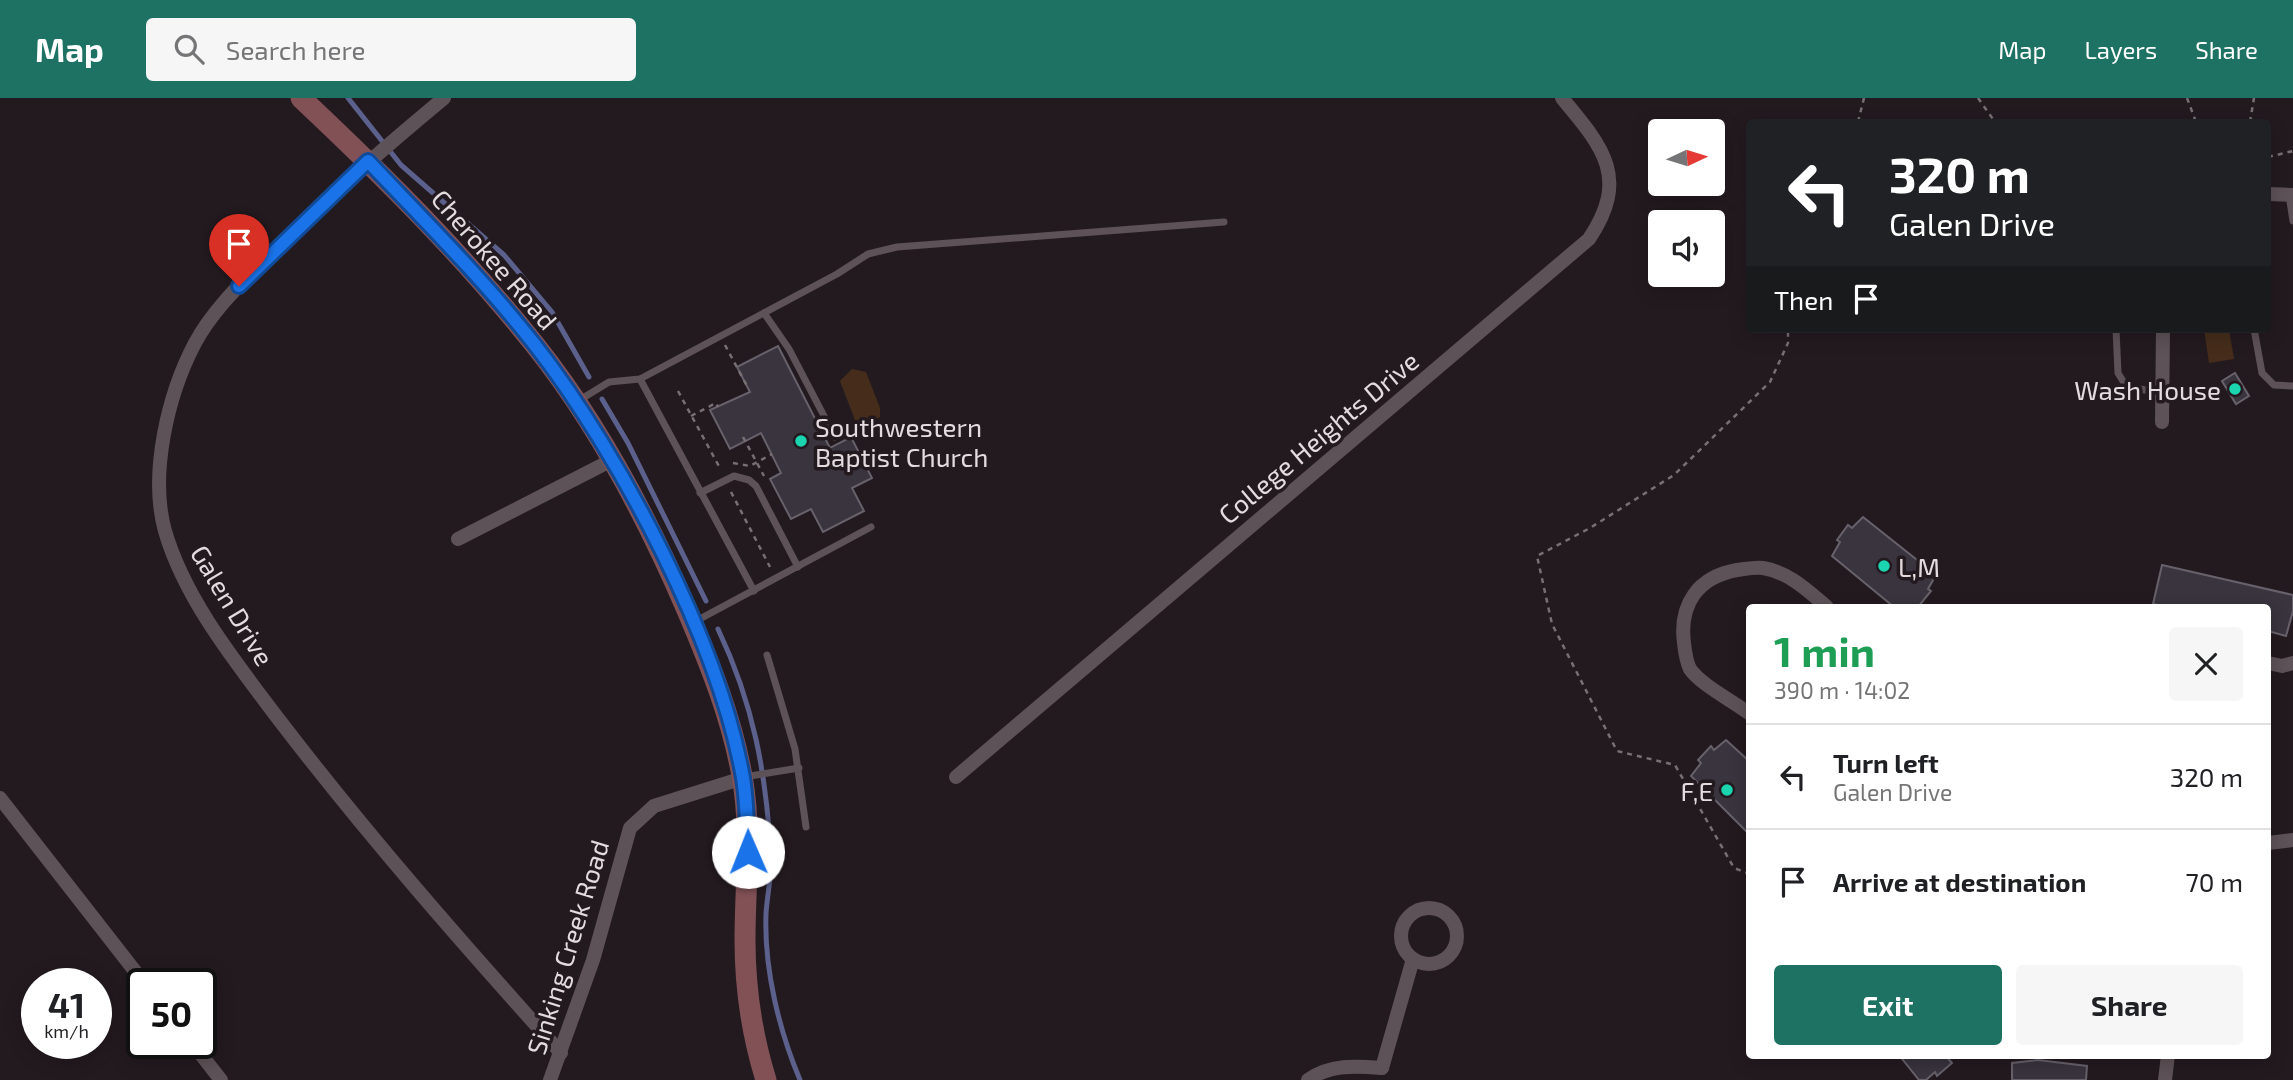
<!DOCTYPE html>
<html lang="en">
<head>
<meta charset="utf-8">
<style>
	body { margin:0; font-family:"Exo 2",sans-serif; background:#f6f6f6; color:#202124; height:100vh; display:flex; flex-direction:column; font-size:26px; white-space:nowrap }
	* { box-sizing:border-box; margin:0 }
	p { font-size:23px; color:#757577 }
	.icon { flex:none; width:38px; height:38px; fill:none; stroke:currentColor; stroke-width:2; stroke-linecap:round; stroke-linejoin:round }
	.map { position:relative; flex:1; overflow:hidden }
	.panel { position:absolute; left:1746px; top:506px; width:525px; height:455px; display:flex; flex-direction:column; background:#fff; border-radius:7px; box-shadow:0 4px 18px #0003 }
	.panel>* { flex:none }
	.hud { position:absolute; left:1746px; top:21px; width:525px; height:214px; border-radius:7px; box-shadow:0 4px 18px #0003; background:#202124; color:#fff; overflow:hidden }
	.needle { width:46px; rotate:86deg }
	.controls { position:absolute; left:1648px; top:21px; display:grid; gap:14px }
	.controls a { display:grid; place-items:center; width:77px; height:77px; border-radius:7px; background:#fff; box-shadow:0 4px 18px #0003; font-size:35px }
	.speed { position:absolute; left:21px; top:870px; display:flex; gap:14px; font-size:35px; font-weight:700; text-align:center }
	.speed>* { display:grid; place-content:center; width:91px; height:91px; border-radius:50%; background:#fff; box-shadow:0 4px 18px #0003; line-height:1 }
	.speed small { font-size:18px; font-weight:400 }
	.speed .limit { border:4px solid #111; border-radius:10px; background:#fff; color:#111 }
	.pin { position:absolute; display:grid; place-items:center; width:60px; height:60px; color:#fff; margin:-72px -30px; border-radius:50% 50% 50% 0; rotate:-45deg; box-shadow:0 0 7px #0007 }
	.pin .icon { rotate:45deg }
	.me { position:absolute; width:77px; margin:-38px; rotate:359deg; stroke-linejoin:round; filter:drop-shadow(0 0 5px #0008) }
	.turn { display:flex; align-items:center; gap:24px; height:147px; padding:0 28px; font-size:32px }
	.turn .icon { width:91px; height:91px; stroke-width:2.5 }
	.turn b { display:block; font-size:49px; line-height:60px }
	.then { display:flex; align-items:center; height:66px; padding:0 28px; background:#0003; gap:14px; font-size:26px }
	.round { display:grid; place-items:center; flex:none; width:74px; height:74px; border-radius:7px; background:#f6f6f6 }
	.summary { display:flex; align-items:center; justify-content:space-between; height:119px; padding:0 28px }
	h1 { font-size:42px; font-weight:700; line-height:52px; color:#1e9e55 }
	.button { display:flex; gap:14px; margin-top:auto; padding:14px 28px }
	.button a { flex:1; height:80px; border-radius:7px; background:#1e7263; color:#fff; font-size:28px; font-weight:700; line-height:80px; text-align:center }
	.button a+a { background:#f6f6f6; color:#202124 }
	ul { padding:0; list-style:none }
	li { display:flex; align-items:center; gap:21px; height:105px; padding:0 28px; border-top:2px solid #e0e0e0 }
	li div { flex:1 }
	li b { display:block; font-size:26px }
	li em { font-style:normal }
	header { display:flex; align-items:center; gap:42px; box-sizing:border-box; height:98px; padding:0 35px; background:#1e7263; color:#fff }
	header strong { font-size:33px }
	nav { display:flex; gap:38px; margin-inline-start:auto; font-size:24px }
	.search { width:490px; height:63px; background:#f6f6f6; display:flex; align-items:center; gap:18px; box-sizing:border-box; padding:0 24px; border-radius:7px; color:#757577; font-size:26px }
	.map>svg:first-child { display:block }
</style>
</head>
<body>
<header>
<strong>Map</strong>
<div class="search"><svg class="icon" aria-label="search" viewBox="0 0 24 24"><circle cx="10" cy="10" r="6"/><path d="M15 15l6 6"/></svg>Search here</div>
<nav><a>Map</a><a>Layers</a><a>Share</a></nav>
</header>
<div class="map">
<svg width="2293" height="982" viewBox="0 0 2293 982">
	<rect width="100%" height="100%" fill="#231a1f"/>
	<g fill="#462d1b">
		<polygon points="2204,231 2229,231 2234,261 2209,265"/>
		<polygon points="852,271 866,274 880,310 880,319 874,322 875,325 855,322 840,283"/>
	</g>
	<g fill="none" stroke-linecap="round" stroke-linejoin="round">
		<g stroke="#5b618c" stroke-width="5">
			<polyline points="348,0 401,67 504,157 552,214 589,279"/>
			<polyline points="602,301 628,345 706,503"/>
			<path d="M 718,531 C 754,607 766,675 771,758 C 772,777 767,797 766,816 C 764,871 779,932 800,982"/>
		</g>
	</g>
	<g fill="#39343d" stroke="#67616b" stroke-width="2">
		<polygon points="778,248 830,350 851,339 872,380 852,390 864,413 823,434 811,411 791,421 770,381 781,375 761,335 730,351 710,312 750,294 737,269"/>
		<polygon points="2235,275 2249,298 2236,306 2222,283"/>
		<polygon points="1863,419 1936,477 1928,491 1931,493 1918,509 1894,509 1832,458 1840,444 1837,442 1848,427 1852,430"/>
		<polygon points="2162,467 2293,497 2293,513 2286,538 2268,533 2268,509 2167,509 2153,506"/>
		<polygon points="1726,642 1750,664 1750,737 1691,678 1701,665 1698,662 1711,648 1714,652"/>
		<polygon points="1899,957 1945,957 1952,965 1937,978 1935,974 1926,982 1919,982"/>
		<polygon points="2038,962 2087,968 2086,982 2012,982 2012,965"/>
	</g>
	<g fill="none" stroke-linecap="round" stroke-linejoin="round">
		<g stroke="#776f73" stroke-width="2.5" stroke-dasharray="5 5" stroke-linecap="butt">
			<polyline points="1978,0 1995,24"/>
			<polyline points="2187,0 2196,24"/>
			<polyline points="1858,24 1864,0"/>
			<polyline points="2250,24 2254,0"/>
			<polyline points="2268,59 2293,53"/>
			<polyline points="725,247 747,288"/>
			<polyline points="678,293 721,372"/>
			<polyline points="691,318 716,305 718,309"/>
			<polyline points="743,339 764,378"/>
			<polyline points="733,365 750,368 772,356"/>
			<polyline points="731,394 770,469"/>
			<polyline points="1750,776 1734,770 1675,667 1617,653 1552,526 1537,458 1590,430 1674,377 1770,284 1788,245 1788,231"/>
		</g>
		<g stroke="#5d5257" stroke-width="7">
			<polyline points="2289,97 2293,123"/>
			<polyline points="764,215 789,251 835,339"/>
			<polyline points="2116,231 2118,275 2126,288 2145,292 2162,291"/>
			<polyline points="2254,231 2262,275 2274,287 2293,288"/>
			<polyline points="640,281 754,493"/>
			<polyline points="578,303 609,284 640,281 837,176 868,156 897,149 1224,124"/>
			<polyline points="700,395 734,378 749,382 756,388 798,469"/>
			<polyline points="696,523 871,429"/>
			<polyline points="767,557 795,651 806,729"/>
			<polyline points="744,679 799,670"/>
		</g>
		<g stroke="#5d5257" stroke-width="14">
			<path d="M 444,0 C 386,48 331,96 277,149 C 248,179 215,208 195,245 C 168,296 149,376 165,433 C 185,502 237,566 280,623 C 368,738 464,847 561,955"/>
			<polyline points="2268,96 2293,97"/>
			<polyline points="2162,324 2163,231"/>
			<polyline points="458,441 612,362"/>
			<polyline points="2268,565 2282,568 2293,565"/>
			<path d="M 1750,616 C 1733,603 1701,587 1690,571 C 1686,563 1685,554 1684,545 C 1679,506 1698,479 1737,472 C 1745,471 1755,469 1763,470 C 1789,474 1808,493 1827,509"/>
			<path d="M 956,679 L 1589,141 C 1630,80 1603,49 1562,0"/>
			<polyline points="0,700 145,886"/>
			<polyline points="2268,745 2293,742"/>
			<circle cx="1429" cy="838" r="28"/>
			<polyline points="192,945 221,982"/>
			<polyline points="1382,970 1413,861"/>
			<polyline points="550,982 593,862 630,730 654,708 743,680"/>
			<path d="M 1308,982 C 1330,966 1356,968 1382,970"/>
			<polyline points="2165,982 2168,957"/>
		</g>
		<path stroke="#825156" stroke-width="21" d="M 301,0 C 384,78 464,158 535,247 C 598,326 647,419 687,512 C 710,566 732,621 742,678 C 752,733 745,788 745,842 C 745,890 752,937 766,982"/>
	</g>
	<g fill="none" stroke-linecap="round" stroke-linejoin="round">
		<defs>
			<path id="route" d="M 239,188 L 368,63 C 425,123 484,182 535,247 C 620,356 719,544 743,680 C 747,704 747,729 748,754"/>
		</defs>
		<use href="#route" stroke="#114b97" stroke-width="18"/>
		<use href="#route" stroke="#1a73e8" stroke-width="12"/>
	</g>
	<g fill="#1bd5b1" stroke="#231a1f" stroke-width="2.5">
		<circle cx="2235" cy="291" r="7"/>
		<circle cx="801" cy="343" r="7"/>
		<circle cx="1884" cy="468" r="7"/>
		<circle cx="1727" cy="692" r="7"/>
	</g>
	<g text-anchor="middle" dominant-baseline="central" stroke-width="7" stroke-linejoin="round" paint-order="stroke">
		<g font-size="26" fill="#e2dcdf" stroke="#231a1f">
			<text transform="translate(495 161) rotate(49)">Cherokee Road</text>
			<text transform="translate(1318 339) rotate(-40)">College Heights Drive</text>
			<text transform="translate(233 507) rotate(59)">Galen Drive</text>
			<text transform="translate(567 849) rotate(-73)">Sinking Creek Road</text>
		</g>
		<g font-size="26" fill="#e2dcdf" stroke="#231a1f" text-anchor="end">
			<text x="2221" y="291">Wash House</text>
			<text x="815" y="328" text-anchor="start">Southwestern<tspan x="815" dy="30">Baptist Church</tspan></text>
			<text x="1898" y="468" text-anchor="start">L,M</text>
			<text x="1713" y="692">F,E</text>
		</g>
	</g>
</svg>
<div class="controls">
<a><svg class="needle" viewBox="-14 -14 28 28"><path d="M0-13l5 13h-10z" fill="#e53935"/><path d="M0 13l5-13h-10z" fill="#757577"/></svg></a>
<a><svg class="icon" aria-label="sound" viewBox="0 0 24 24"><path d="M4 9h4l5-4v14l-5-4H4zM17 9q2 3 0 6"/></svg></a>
</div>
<div class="speed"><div>41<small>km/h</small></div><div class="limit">50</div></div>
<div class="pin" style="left:239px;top:188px;background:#d93025"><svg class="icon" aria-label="arrive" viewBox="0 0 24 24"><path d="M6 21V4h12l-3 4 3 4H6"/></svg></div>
<svg class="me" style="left:748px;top:754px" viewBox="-20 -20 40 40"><circle r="19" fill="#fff"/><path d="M0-13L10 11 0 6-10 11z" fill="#1a73e8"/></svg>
<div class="hud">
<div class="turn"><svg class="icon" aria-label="left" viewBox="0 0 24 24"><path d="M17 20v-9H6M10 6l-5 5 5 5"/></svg><div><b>320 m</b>Galen Drive</div></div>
<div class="then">Then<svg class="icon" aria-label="arrive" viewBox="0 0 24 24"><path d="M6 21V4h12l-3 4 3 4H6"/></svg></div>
</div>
<section class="panel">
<div class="summary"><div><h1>1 min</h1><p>390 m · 14:02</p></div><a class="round"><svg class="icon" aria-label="close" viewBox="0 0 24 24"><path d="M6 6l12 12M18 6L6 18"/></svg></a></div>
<ul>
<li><svg class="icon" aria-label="left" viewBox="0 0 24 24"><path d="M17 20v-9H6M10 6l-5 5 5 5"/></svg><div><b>Turn left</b><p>Galen Drive</p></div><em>320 m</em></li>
<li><svg class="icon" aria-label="arrive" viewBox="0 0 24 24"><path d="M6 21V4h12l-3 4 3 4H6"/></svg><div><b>Arrive at destination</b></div><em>70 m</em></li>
</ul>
<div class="button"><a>Exit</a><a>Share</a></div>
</section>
</div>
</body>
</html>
